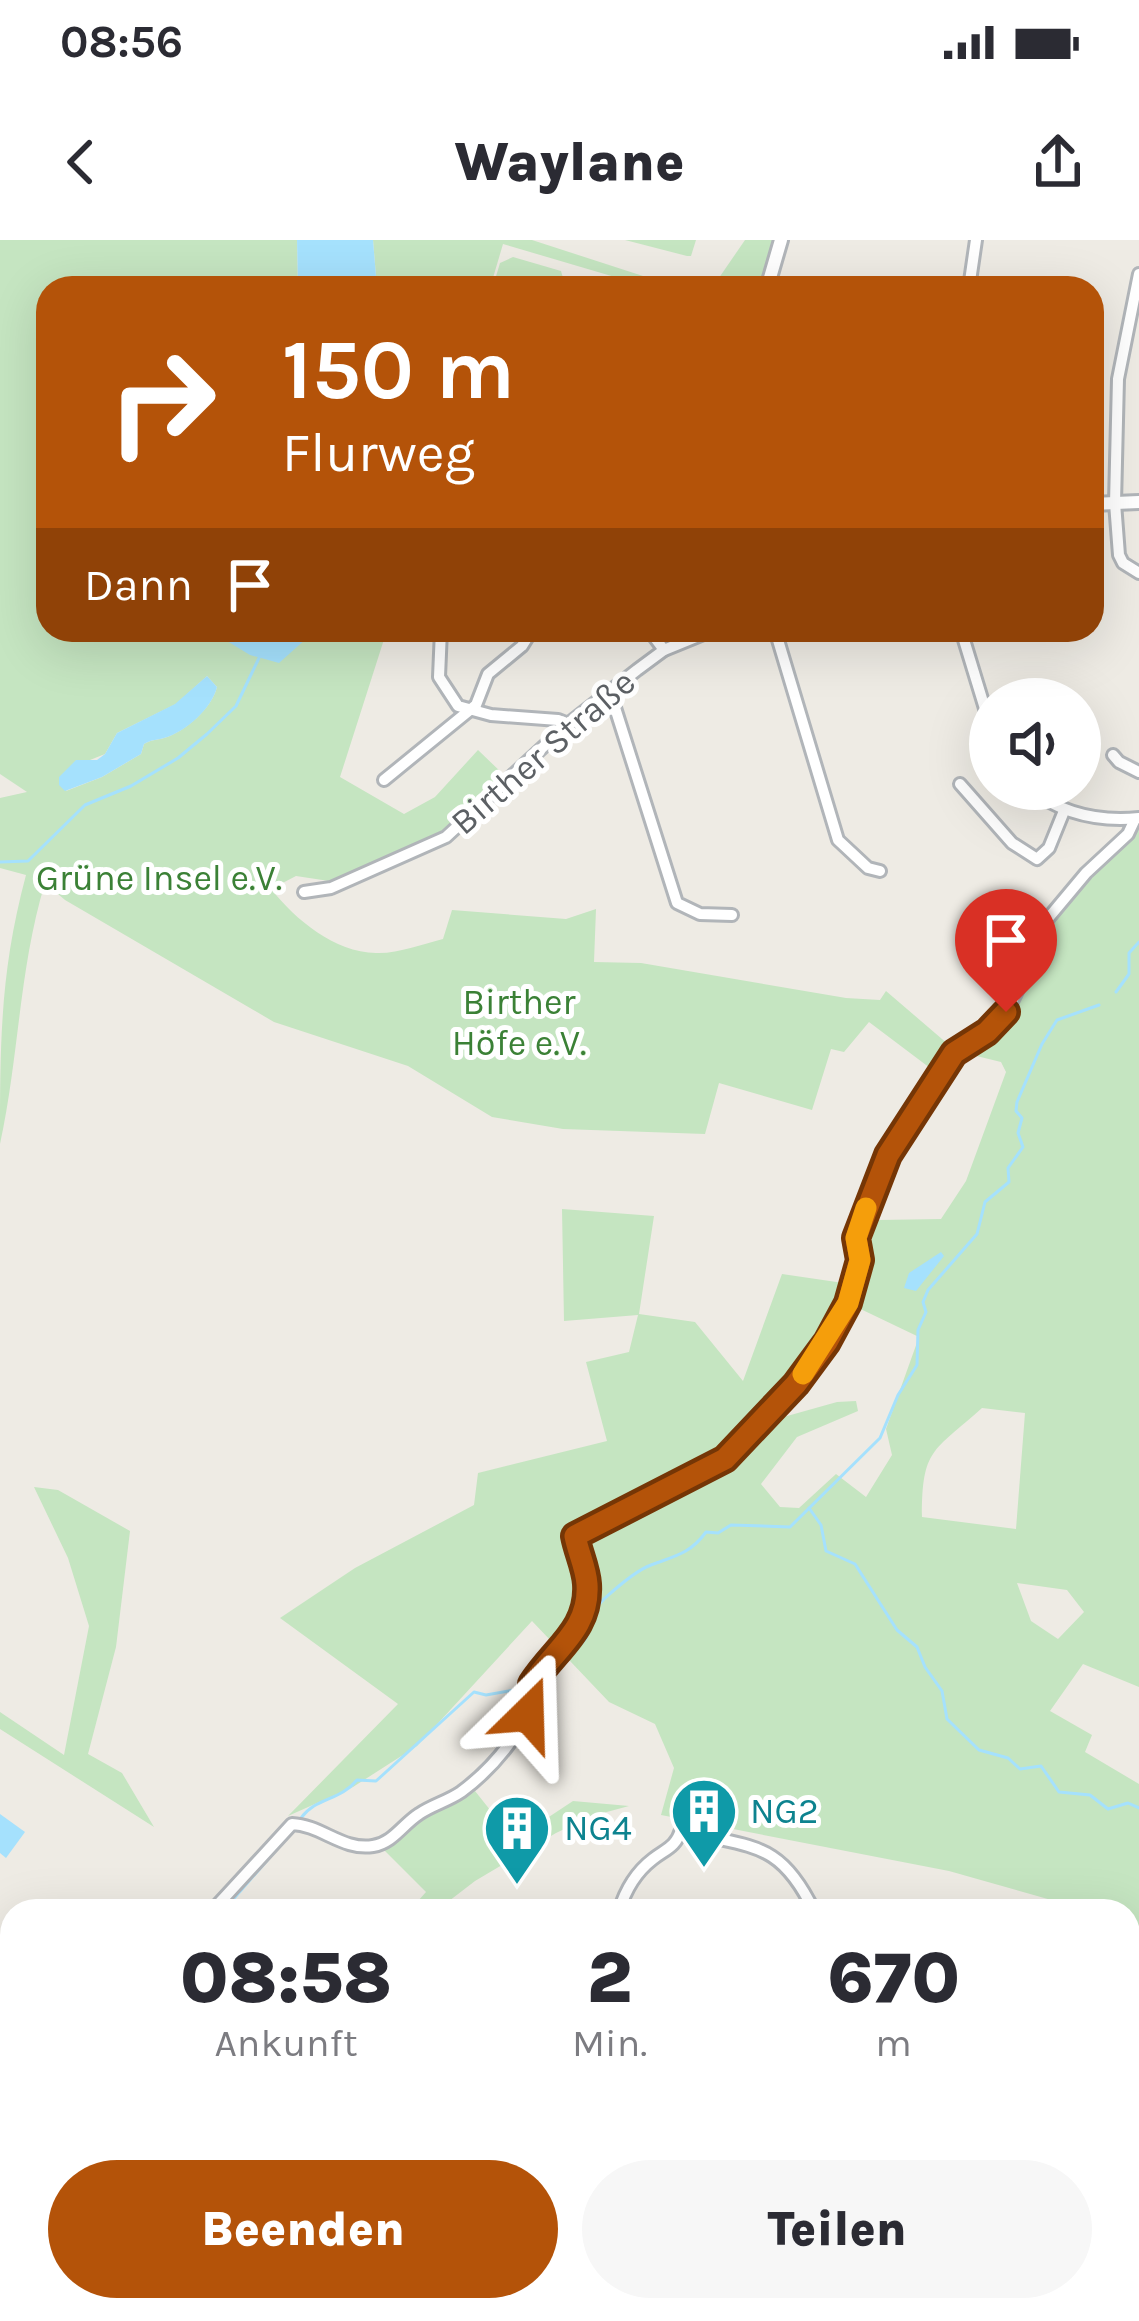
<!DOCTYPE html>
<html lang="de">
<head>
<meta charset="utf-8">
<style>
	body { margin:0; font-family:Karla,sans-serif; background:#f7f7f7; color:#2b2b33; height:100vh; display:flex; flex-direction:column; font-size:45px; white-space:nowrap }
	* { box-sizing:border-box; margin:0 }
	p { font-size:39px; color:#7c7c81 }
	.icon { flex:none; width:66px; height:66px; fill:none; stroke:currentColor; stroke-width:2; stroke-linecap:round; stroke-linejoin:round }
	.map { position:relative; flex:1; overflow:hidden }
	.panel { position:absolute; left:0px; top:1659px; width:1140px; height:423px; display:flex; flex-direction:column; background:#fff; border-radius:36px 36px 0 0; box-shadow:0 12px 48px #0002 }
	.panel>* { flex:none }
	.hud { position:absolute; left:36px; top:36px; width:1068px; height:366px; border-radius:36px; box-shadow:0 12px 48px #0002; background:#b45309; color:#fff; overflow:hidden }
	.tools { position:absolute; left:969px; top:438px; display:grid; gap:24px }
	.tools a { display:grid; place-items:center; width:132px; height:132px; border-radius:50%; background:#fff; box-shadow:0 12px 48px #0002; font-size:60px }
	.pin { position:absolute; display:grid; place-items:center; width:102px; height:102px; color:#fff; margin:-123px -51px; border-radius:50% 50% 50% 0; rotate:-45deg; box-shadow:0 0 12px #0007 }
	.pin .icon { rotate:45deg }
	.me { position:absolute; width:132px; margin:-66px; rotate:22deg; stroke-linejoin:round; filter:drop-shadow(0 0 9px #0008) }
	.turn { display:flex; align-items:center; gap:42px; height:252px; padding:0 48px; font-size:54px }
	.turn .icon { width:156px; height:156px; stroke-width:2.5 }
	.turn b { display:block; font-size:84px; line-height:102px }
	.then { display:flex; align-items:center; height:114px; padding:0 48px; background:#0003; gap:24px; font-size:45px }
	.eta { display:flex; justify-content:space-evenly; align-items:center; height:204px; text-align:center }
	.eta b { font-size:72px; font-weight:800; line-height:84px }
	.cta { display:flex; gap:24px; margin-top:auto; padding:24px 48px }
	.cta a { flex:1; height:138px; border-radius:72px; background:#b45309; color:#fff; font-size:48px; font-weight:800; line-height:138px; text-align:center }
	.cta a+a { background:#f7f7f7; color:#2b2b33 }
	.status { display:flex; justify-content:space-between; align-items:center; height:84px; padding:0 60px; background:#fff; direction:ltr }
	.status svg { height:33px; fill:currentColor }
	header { display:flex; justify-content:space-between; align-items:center; height:156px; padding:0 48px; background:#fff; font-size:54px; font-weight:800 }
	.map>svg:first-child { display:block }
</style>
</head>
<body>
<div class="status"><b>08:56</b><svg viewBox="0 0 49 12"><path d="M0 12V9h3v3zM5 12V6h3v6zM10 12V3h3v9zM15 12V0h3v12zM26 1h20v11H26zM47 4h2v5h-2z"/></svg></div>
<header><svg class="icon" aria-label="back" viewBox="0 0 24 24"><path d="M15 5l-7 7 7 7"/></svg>Waylane<svg class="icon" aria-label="share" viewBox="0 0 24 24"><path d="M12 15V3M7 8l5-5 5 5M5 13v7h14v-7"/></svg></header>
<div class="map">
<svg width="1139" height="2081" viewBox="0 0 1139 2081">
	<rect width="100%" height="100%" fill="#eeebe4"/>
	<g fill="#c5e5c1" fill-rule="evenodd">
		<path d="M 0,0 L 297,0 L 298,48 L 48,48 L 48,390 L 387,390 L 340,537 L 404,574 L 435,557 L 478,510 L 504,535 L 443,593 L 411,608 L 329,641 L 296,636 L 271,649 C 296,680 334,712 376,713 C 397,714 423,704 443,699 L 452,670 L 566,679 L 596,669 L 594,722 L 641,723 L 846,758 L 880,760 L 886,751 L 956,811 L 996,787 L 1037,697 L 1139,587 L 1139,1447 L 1083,1424 L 1050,1471 L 1092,1495 L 1085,1512 L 1139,1544 L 1139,1686 L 1128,1683 L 1128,1671 L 1090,1671 L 949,1631 L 661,1575 L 674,1528 L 655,1484 L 609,1462 L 532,1381 L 417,1506 L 353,1547 L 288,1576 L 398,1464 L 280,1378 L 355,1328 L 474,1265 L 478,1233 L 607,1201 L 586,1122 L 629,1112 L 638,1075 L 564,1081 L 562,969 L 654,976 L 639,1074 L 695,1082 L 743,1141 L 782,1034 L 857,1045 L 878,980 L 941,979 L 966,941 L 1006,832 L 1001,822 L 956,811 L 917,863 L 911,858 L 930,828 L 869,782 L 844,812 L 831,809 L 812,870 L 719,843 L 705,894 L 563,889 L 492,877 L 408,826 L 274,782 L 65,660 L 45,643 C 19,728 19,817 0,904 C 0,804 0,732 26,635 L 0,628 L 0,558 L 27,552 L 0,534 ZM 207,436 L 217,447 C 212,468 185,492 164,498 C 157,500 150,500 144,504 L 141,514 L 102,537 L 66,551 L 85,522 L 105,514 L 117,493 L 176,464 ZM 848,1063 L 919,1097 L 886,1189 L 892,1215 L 866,1257 L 836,1234 L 799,1268 L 780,1267 L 761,1244 L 797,1197 L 858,1171 L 856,1161 L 837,1162 L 780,1178 L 774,1173 ZM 982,1168 L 1025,1173 L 1016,1289 L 922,1277 C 922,1208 933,1212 982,1168 ZM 1017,1343 L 1067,1350 L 1084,1372 L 1058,1399 L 1031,1381 Z"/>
		<polygon points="373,0 532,0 680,48 652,48 503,4 490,48 377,48"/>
		<polygon points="625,0 696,0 691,16 687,16"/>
		<polygon points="745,0 775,0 761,48 712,48"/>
		<polygon points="513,17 561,31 566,48 496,48 494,43 500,23"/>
		<polygon points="34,1247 58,1250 130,1291 116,1407 88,1514 122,1533 154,1587 0,1489 0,1472 64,1515 89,1386 68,1318"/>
		<polygon points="475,1551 514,1600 573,1561 629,1566 592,1576 556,1593 475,1641 436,1671 409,1671 426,1652 384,1610 421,1579"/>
		<polygon points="12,1746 12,1934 0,1938 0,1764"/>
		<polygon points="221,2070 477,2070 483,2081 221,2081"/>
	</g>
	<g fill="#a5e1fd">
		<polygon points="297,0 373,0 377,48 298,48"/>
		<polygon points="223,390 316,390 279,423 250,415 227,401"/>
		<path d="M 207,436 L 217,447 C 212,468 186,492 164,498 C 157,500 150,500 144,504 L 141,514 L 102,537 L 65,551 L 59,545 L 59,537 L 76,520 L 97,520 L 105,514 L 117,493 L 175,464 Z"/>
		<polygon points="941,1012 944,1016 916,1051 904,1048 909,1033"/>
		<polygon points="0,1574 25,1592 6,1618 0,1613"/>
	</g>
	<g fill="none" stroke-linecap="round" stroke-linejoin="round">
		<g stroke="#a5e1fd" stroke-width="3">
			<polyline points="0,622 28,621 85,565 131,546 178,518 207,494 236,466 259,418"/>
			<polyline points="1116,752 1129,734 1129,713 1139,702"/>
			<polyline points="809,1268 821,1285 826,1311 855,1324 897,1390 917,1407 925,1427 942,1451 947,1479 979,1510 1008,1518 1020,1529 1041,1526 1059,1552 1090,1555 1108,1569 1128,1563 1139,1568"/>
			<path d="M 562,1418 C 604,1395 581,1380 604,1359 C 615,1349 637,1330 651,1325 C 675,1316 690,1314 706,1292 L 718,1293 L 731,1285 L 790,1287 L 880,1198 L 898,1155 L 917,1125 L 918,1090 L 926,1072 L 923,1062 L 928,1050 L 977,994 L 985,962 L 1009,942 L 1008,928 L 1023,907 L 1018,893 L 1022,878 L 1016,871 L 1017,862 L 1042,804 L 1057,780 L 1099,765"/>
			<path d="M 301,1578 C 316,1557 340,1561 357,1540 L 376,1541 L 474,1452 L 486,1455 L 525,1448"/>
			<polyline points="223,1671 283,1602"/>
			<polyline points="4,1929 12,1928"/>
		</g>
		<defs>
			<g id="minor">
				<polyline points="1139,34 1118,139 1115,263 1119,315 1123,323 1139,333"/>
				<polyline points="969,48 976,0"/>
				<polyline points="441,390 439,437 458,466 491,475 558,480 568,484"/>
				<polyline points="639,390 652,394 664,410"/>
				<polyline points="775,390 838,600 868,628 880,631"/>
				<polyline points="961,390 990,485"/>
				<polyline points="610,452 677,663 700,674 732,675"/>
				<polyline points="1113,515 1119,522 1139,532"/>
				<polyline points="384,540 476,465 488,434 522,406 532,390"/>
				<polyline points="960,544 1012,603 1037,619 1049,608 1064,571"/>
				<path d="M 1030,549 C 1062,574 1098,582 1139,578"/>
				<polyline points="304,652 331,648 446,597 568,484 637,430 664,410 713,390"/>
				<path d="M 212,1671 L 292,1584 C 321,1585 343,1611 373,1606 C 393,1603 403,1584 419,1574 C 432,1565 448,1561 461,1552 C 491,1530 535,1482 532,1445 C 553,1409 591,1391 587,1344 C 585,1328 578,1312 576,1296 L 725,1219 L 796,1144 L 827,1102 L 847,1063 L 860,1020 L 856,998 L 888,915 L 954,813 L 987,792 L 1007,772 L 1019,747 L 1030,700 L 1086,633 L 1128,594 L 1135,579"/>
				<path d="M 619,1671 C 625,1651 636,1632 653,1619 C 666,1609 676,1607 681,1590 C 750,1609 779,1598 814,1671"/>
				<polyline points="1139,1757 1128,1805 1139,1808"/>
				<polyline points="0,1942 12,1938"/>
				<polyline points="540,2070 549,2081"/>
				<polyline points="647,2081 655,2070"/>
				<polyline points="827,2081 828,2070"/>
				<polyline points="948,2081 950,2070"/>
			</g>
			<g id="tertiary">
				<polyline points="767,48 781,0"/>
				<polyline points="1092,264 1139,262"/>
				<polyline points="703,390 704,390"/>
			</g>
		</defs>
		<use href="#minor" stroke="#b1b5b9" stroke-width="16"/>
		<use href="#tertiary" stroke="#b1b5b9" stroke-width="18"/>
		<use href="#minor" stroke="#fff" stroke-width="10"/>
		<use href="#tertiary" stroke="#fff" stroke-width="12"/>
	</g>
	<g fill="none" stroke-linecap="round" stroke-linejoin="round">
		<defs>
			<path id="route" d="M 528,1474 L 533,1460 L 532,1444 C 554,1409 590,1390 587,1344 C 586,1328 578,1312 575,1296 L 725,1219 L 796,1144 L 827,1102 L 848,1063 L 860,1020 L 856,998 L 888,915 L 954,813 L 987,792 L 1006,772"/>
		</defs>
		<use href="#route" stroke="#753606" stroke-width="30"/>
		<use href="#route" stroke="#b45309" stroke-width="21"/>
		<polyline stroke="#f59e0b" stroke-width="21" points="803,1134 848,1063 860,1020 856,998 866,968"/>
	</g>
	<defs>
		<symbol id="building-pin" viewBox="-11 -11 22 30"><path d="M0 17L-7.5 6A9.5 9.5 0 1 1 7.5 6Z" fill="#0f9aa8" stroke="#fff"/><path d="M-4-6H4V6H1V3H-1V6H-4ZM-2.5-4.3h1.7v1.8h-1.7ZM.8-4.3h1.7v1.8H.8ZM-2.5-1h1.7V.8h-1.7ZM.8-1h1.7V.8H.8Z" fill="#fff"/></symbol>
	</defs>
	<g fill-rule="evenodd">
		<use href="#building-pin" x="666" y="1533" width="76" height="104"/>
		<use href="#building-pin" x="479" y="1550" width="76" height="104"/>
	</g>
	<g text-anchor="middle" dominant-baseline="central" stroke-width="10" stroke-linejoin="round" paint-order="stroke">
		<g font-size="36" fill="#5c6064" stroke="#fff">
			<text transform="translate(543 512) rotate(-41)">Birther Straße</text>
		</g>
		<g font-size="36" fill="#3b8136" stroke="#fff">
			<text x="159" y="638">Grüne Insel e.V.</text>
			<text x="519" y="762">Birther<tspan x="519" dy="41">Höfe e.V.</tspan></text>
		</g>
		<g font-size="36" fill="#0d838f" stroke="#fff" text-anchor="start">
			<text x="750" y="1571">NG2</text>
			<text x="564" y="1588">NG4</text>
		</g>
	</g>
</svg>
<div class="tools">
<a><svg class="icon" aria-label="sound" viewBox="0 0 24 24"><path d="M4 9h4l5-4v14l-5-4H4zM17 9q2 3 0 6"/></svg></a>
</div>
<div class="pin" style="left:1006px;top:772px;background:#d93025"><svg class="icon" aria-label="arrive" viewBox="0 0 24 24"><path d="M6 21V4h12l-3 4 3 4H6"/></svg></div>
<svg class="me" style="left:528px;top:1474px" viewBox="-20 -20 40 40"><path d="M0-17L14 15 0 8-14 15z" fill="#b45309" stroke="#fff" stroke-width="4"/></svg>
<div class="hud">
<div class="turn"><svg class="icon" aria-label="right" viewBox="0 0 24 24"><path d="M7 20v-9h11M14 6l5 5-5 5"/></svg><div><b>150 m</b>Flurweg</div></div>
<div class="then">Dann<svg class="icon" aria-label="arrive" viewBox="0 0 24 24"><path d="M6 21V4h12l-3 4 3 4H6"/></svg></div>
</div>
<section class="panel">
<div class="eta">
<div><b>08:58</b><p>Ankunft</p></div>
<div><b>2</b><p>Min.</p></div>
<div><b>670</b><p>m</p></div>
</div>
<div class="cta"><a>Beenden</a><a>Teilen</a></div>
</section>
</div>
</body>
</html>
